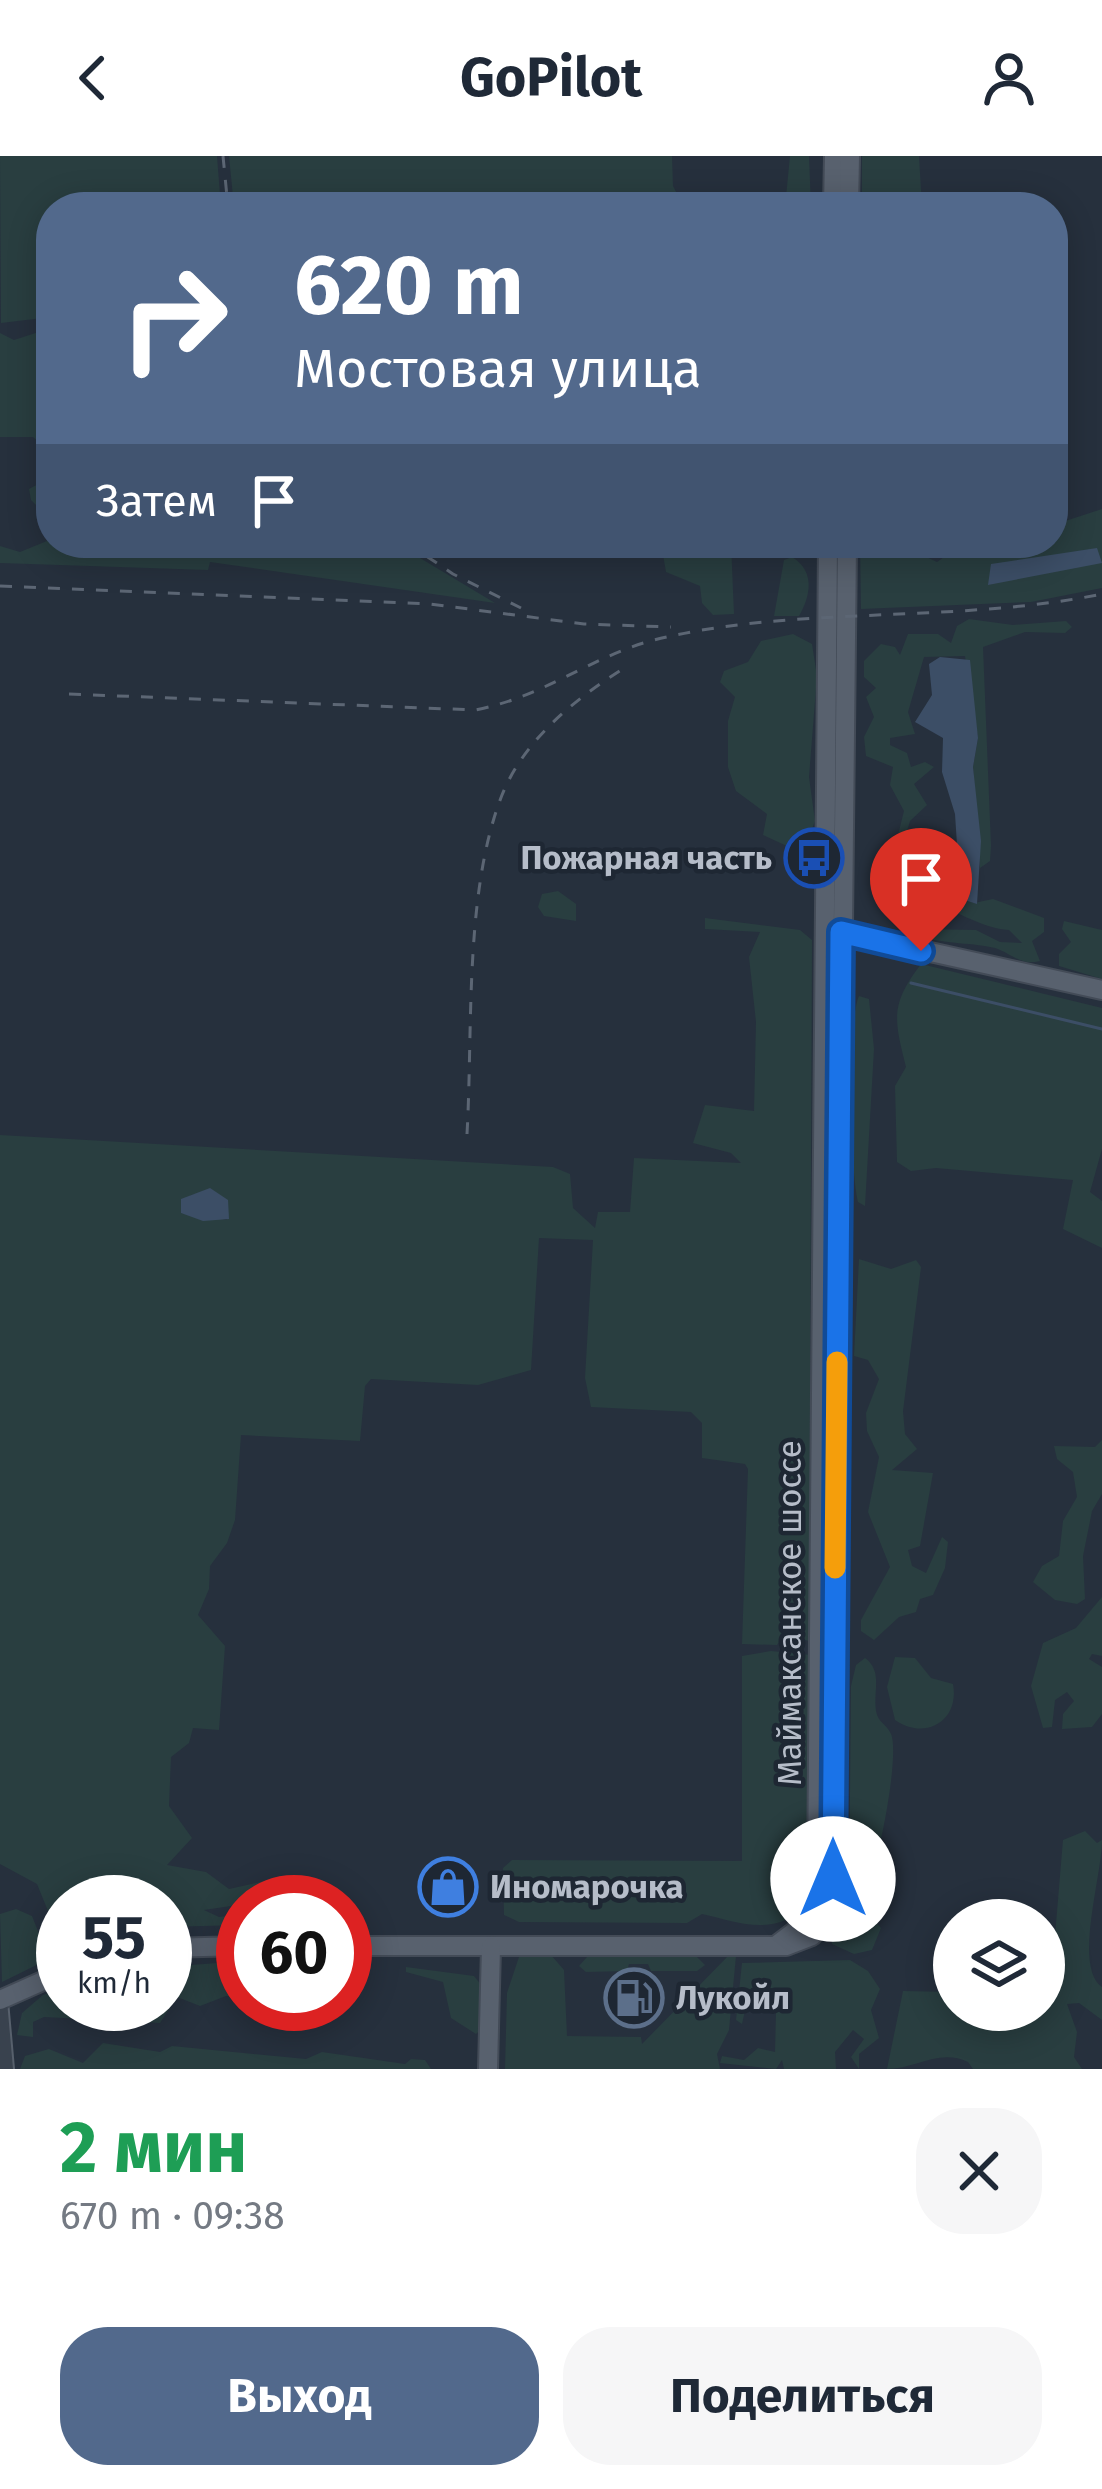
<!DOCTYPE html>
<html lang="ru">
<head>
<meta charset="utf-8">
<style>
	body { margin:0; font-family:"Fira Sans",sans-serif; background:#f6f6f7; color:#1f2937; height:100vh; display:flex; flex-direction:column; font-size:45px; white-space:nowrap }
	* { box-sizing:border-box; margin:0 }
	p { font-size:39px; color:#747a83 }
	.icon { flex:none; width:66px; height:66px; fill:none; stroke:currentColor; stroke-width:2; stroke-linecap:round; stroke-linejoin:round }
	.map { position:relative; height:1913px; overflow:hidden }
	.panel { display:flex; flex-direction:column; background:#fff; flex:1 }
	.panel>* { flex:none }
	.guide { position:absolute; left:36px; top:36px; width:1032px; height:366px; border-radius:48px; box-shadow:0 6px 30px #0003; background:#52698c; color:#fff; overflow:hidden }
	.fabs { position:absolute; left:933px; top:1743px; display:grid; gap:24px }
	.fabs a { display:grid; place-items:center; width:132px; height:132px; border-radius:50%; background:#fff; box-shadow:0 6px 30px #0003; font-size:60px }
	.speed { position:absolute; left:36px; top:1719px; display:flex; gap:24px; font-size:60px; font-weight:700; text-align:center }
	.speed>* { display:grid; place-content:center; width:156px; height:156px; border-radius:50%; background:#fff; box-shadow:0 6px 30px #0003; line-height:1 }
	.speed small { font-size:30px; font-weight:400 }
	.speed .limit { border:18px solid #d22; background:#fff; color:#111 }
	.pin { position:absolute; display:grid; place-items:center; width:102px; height:102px; color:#fff; margin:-123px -51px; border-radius:50% 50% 50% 0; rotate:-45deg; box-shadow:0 0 12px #0007 }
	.pin .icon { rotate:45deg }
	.me { position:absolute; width:132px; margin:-66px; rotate:0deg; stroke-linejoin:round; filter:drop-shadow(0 0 9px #0008) }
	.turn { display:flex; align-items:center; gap:42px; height:252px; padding:0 60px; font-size:54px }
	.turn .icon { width:156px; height:156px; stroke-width:2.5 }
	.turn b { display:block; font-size:84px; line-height:102px }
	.then { display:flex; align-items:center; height:114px; padding:0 60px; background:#0003; gap:24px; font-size:45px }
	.round { display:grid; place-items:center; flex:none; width:126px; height:126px; border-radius:48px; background:#f6f6f7 }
	.summary { display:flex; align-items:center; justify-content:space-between; height:204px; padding:0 60px }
	h1 { font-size:72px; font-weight:700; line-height:90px; color:#1e9e55 }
	.cta { display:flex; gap:24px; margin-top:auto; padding:24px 60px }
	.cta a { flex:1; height:138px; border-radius:48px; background:#52698c; color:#fff; font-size:48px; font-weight:700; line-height:138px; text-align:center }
	.cta a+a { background:#f6f6f7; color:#1f2937 }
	header { display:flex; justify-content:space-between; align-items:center; height:156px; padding:0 60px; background:#fff; font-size:54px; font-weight:700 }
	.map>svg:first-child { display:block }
</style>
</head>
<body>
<header><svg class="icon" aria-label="back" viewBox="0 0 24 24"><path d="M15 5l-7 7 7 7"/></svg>GoPilot<svg class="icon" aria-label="person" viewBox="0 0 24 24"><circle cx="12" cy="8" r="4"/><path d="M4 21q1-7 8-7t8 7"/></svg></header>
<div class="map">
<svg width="1102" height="1913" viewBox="0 0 1102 1913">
	<rect width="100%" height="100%" fill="#26303d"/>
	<g fill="#293e40" fill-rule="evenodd">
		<polygon points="0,0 217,0 221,51 51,51 51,161 1,167"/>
		<polygon points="229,0 672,0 673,30 682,47 680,51 234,51"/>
		<polygon points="790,0 809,0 811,51 785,51"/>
		<polygon points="862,0 919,0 922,51 862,51"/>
		<polygon points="51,172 51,296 33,281 0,281 0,177 14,184"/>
		<polygon points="51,321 51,387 395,387 495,447 210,406 208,414 0,407 0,390 20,396 47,385 47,360 31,344 29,333"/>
		<polygon points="1102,353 1102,432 1031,446 861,453 860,387 920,387 920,398 937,406 964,387 1053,387 1053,369"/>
		<polygon points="661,387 731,387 734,458 713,459 702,447 700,430 666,416"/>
		<path d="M 792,401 C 815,415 811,439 799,460 L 774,460 L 784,404 Z"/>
		<polygon points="969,463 1013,469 1066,465 1072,471 1065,477 1025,476 983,491 991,690 990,705 980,712 973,611 978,582 965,500 924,501 908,556 915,578 890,582 890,589 907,597 911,611 925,606 934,611 914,628 927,649 910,665 905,682 898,679 904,655 890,629 893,611 866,600 864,581 874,561 866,541 876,532 864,521 864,505 881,488 895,491 900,499 908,478 938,478 951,487 957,470"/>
		<polygon points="793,478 812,488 817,520 809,621 815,665 805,691 789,691 763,679 767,658 736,635 728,611 728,565 735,541 720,526 724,515 748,506 761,485"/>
		<path d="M 923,731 L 974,747 L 993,743 L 1044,762 L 1044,776 L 1032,785 L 1040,805 C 1020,810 1013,798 995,792 C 977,787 942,788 918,780 L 921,773 L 976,774 L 1000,786 L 1022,787 L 1009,774 C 983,773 951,752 922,742 Z"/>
		<polygon points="558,735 576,748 576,765 544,760 538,751 542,738"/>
		<path d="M 705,762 L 800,774 L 812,784 L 809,1485 L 784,1479 L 777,1489 L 742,1488 L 748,1313 L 745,1308 L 702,1302 L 702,1267 L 691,1256 L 591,1251 L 585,1222 L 593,1084 L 539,1082 L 531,1214 L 478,1229 L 371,1223 L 365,1230 L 360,1285 L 241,1279 L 235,1364 L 227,1387 L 210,1410 L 209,1433 L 198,1459 L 225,1490 L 219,1574 L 193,1572 L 189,1587 L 171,1601 L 169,1650 L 192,1682 L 167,1709 L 206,1716 L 229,1733 L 269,1724 L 311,1731 L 312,1738 L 204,1754 L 219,1761 L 243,1758 L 243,1769 L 165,1771 L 165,1746 L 63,1746 L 59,1782 L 37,1728 L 0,1708 L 0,979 L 553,1011 L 570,1018 L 573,1052 L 595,1072 L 598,1056 L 630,1056 L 634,1002 L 741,1007 L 731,997 L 693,987 L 705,949 L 754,955 L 756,866 L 749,801 L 760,776 L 705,773 ZM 199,1038 L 227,1064 L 181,1057 L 191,1039 Z"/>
		<polygon points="1064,765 1102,774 1102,823 1059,810 1059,798 1071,786 1062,773"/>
		<path d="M 921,808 L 1102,852 L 1102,993 L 1090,1036 L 1102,1045 L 1102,1092 L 1063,1073 L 1073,1024 L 936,1012 L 911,1015 L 897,1006 L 895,930 L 906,911 C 894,863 890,849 921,808 Z"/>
		<path d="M 859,840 L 869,843 L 874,893 L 865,1050 L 858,1046 C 850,1017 847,866 859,840 Z"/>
		<polygon points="859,1103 891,1113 916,1104 921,1111 903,1255 905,1278 917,1293 892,1314 933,1317 920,1390 908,1394 912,1410 926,1417 942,1381 948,1386 945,1412 933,1439 920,1443 916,1456 899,1461 874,1484 861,1475 861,1464 890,1411 868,1356 879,1301 867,1275 866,1257 879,1223 868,1204 854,1200"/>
		<polygon points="1102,1284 1102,1338 1092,1355 1083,1400 1085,1443 1077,1448 1055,1444 1033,1426 1042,1410 1059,1400 1063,1365 1077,1341 1073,1316 1057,1303 1054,1290 1095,1291"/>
		<polygon points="1102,1441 1102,1500 1092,1498 1089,1503 1102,1511 1102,1558 1092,1571 1062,1573 1063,1558 1074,1545 1067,1536 1055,1544 1052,1571 1043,1572 1031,1530 1043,1487 1076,1472"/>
		<path d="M 771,1495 L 811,1499 L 810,1720 L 797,1758 C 765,1779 735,1765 702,1758 L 687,1767 L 519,1766 L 504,1759 L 503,1712 L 512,1704 L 742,1705 L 742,1500 Z"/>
		<path d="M 895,1501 L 915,1502 L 931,1522 L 953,1528 C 960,1565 925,1585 895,1564 L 887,1531 Z"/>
		<path d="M 865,1502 C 883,1515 873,1535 876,1555 C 878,1567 887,1568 891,1578 C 901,1600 874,1738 857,1753 L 849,1745 L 851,1530 L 856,1509 Z"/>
		<path d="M 1085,1675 L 1097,1687 L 1102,1684 C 1102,1721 1073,1811 1102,1831 L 1102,1864 L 1079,1847 L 1067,1848 L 1077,1876 L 1074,1901 L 1082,1913 L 973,1913 L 968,1906 C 940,1892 915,1913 887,1913 L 903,1835 L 951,1836 L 949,1782 L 954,1776 L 954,1854 L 1044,1854 L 1044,1782 L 1055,1780 L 1063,1684 Z"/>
		<polygon points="16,1753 32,1760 49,1803 2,1826 0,1758"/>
		<polygon points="873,1763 881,1772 872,1794 854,1798 832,1788 832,1781 847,1780 853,1768"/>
		<polygon points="520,1798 551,1799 564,1814 567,1880 641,1881 642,1888 728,1800 736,1800 729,1874 717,1898 720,1913 505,1913 507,1837"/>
		<polygon points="696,1800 705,1809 697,1815 651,1815 648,1808 629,1808 627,1815 586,1816 579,1810 587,1801"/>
		<polygon points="850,1804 868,1815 880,1833 871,1854 879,1882 859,1898 859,1913 851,1901 864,1883 853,1874 835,1896 836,1913 784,1913 782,1904 776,1913 720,1907 722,1900 744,1904 758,1892 775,1896 776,1856 746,1850 742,1868 736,1864 742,1807"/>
		<polygon points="243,1805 243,1841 226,1840 200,1850 177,1841 160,1867 44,1861 33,1866 33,1881 17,1879 22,1857 43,1839 63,1832 63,1848 165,1848 165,1811"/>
		<polygon points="406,1811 474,1820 482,1830 479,1875 476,1878 451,1862 443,1826 406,1816"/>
		<polygon points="103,1887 160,1896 172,1890 306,1903 322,1896 405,1908 411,1903 425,1904 431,1913 20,1913 25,1900 49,1893 83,1907"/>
	</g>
	<g fill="#3c4e66">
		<polygon points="1097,392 1102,407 988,429 991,408"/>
		<polygon points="940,501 970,504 978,582 973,611 981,685 977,748 923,731 958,704 955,658 942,616 943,582 915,566 932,539 929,508"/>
		<polygon points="210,1032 228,1044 229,1063 203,1065 181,1057 181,1043"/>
	</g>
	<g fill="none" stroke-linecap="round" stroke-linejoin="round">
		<polyline stroke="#3c4e66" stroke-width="3" points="911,827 1102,873"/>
		<defs>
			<polyline id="minor" points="0,1845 6,1913"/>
			<g id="major">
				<polyline points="833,51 834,0"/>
				<polyline points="849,51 850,0"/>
				<polyline points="831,774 1102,834"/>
				<polyline points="778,1788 803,1769 817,1723 828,387"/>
				<polyline points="345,1790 786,1790 812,1780 829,1751 833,1723 847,387"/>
				<polyline points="165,1792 243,1790"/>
				<polyline points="0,1844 63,1816"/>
				<polyline points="488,1913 491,1791"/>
			</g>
		</defs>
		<use href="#minor" stroke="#57606c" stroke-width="18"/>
		<use href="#major" stroke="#434b57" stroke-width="22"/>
		<use href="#minor" stroke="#39424e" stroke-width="14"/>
		<use href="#major" stroke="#58616e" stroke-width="18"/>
		<g stroke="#5c6674" stroke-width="3" stroke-dasharray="12 12" stroke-linecap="butt">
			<polyline points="223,0 228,51"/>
			<polyline points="407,387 453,418 521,452"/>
			<polyline points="0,430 430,448 584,468 671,471"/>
			<path d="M 69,538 L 475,554 C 544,541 592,500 654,484 C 794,449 955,468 1102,438"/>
			<path d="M 467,978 C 473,873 464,736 502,639 C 524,584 574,544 621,514"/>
		</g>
	</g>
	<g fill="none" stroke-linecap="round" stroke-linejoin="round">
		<defs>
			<polyline id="route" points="833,1723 841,776 921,795"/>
		</defs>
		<use href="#route" stroke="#114b97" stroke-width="30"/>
		<use href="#route" stroke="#1a73e8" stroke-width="21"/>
		<polyline stroke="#f59e0b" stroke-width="21" points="835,1412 837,1206"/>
	</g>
	<defs>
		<symbol id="bus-ring" viewBox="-11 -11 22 22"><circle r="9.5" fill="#1e2733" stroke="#1a4fb4" stroke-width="1.5"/><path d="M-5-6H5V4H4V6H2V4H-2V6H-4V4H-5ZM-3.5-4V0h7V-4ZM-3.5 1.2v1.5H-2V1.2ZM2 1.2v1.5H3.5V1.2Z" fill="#1a4fb4"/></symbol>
		<symbol id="shop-ring" viewBox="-11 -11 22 22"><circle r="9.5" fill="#1e2733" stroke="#3f7fe0" stroke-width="1.5"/><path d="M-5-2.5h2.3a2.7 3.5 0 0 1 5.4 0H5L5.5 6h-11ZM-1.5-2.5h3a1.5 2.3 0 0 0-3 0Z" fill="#3f7fe0"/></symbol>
		<symbol id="fuel-ring" viewBox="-11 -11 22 22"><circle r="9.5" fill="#1e2733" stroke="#5c6f8a" stroke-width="1.5"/><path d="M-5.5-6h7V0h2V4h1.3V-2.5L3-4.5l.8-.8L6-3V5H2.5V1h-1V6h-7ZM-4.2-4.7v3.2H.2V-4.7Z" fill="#5c6f8a"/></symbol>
	</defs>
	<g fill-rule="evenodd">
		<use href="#bus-ring" x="781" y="669" width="66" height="66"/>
		<use href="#shop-ring" x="415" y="1698" width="66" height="66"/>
		<use href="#fuel-ring" x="601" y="1809" width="66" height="66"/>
	</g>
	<g text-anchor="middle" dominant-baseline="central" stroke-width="9" stroke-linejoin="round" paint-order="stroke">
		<g font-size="33" font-weight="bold" fill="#b6bdc9" stroke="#1e2733" text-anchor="start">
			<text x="772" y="702" text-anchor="end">Пожарная часть</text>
			<text x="490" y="1731">Иномарочка</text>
			<text x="676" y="1842">Лукойл</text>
		</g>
		<g font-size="33" fill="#b6bdc9" stroke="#1e2733">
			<text transform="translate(790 1457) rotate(-90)">Маймаксанское шоссе</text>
		</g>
	</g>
</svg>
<div class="fabs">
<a><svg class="icon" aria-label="layers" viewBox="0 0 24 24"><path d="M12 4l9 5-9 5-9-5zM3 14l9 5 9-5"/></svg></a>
</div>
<div class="speed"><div>55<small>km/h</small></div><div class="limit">60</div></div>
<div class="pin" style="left:921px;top:795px;background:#d93025"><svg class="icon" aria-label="arrive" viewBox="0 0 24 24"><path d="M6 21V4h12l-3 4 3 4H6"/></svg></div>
<svg class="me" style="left:833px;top:1723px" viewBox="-20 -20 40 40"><circle r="19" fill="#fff"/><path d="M0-13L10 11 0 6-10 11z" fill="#1a73e8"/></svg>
<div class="guide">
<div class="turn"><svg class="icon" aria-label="right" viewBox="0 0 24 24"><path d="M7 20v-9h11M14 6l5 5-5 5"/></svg><div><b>620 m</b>Мостовая улица</div></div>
<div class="then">Затем<svg class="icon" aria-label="arrive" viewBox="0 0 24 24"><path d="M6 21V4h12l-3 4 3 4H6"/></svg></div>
</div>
</div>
<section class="panel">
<div class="summary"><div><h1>2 мин</h1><p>670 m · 09:38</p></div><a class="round"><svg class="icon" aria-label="close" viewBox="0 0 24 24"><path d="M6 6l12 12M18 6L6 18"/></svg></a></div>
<div class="cta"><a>Выход</a><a>Поделиться</a></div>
</section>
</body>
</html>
